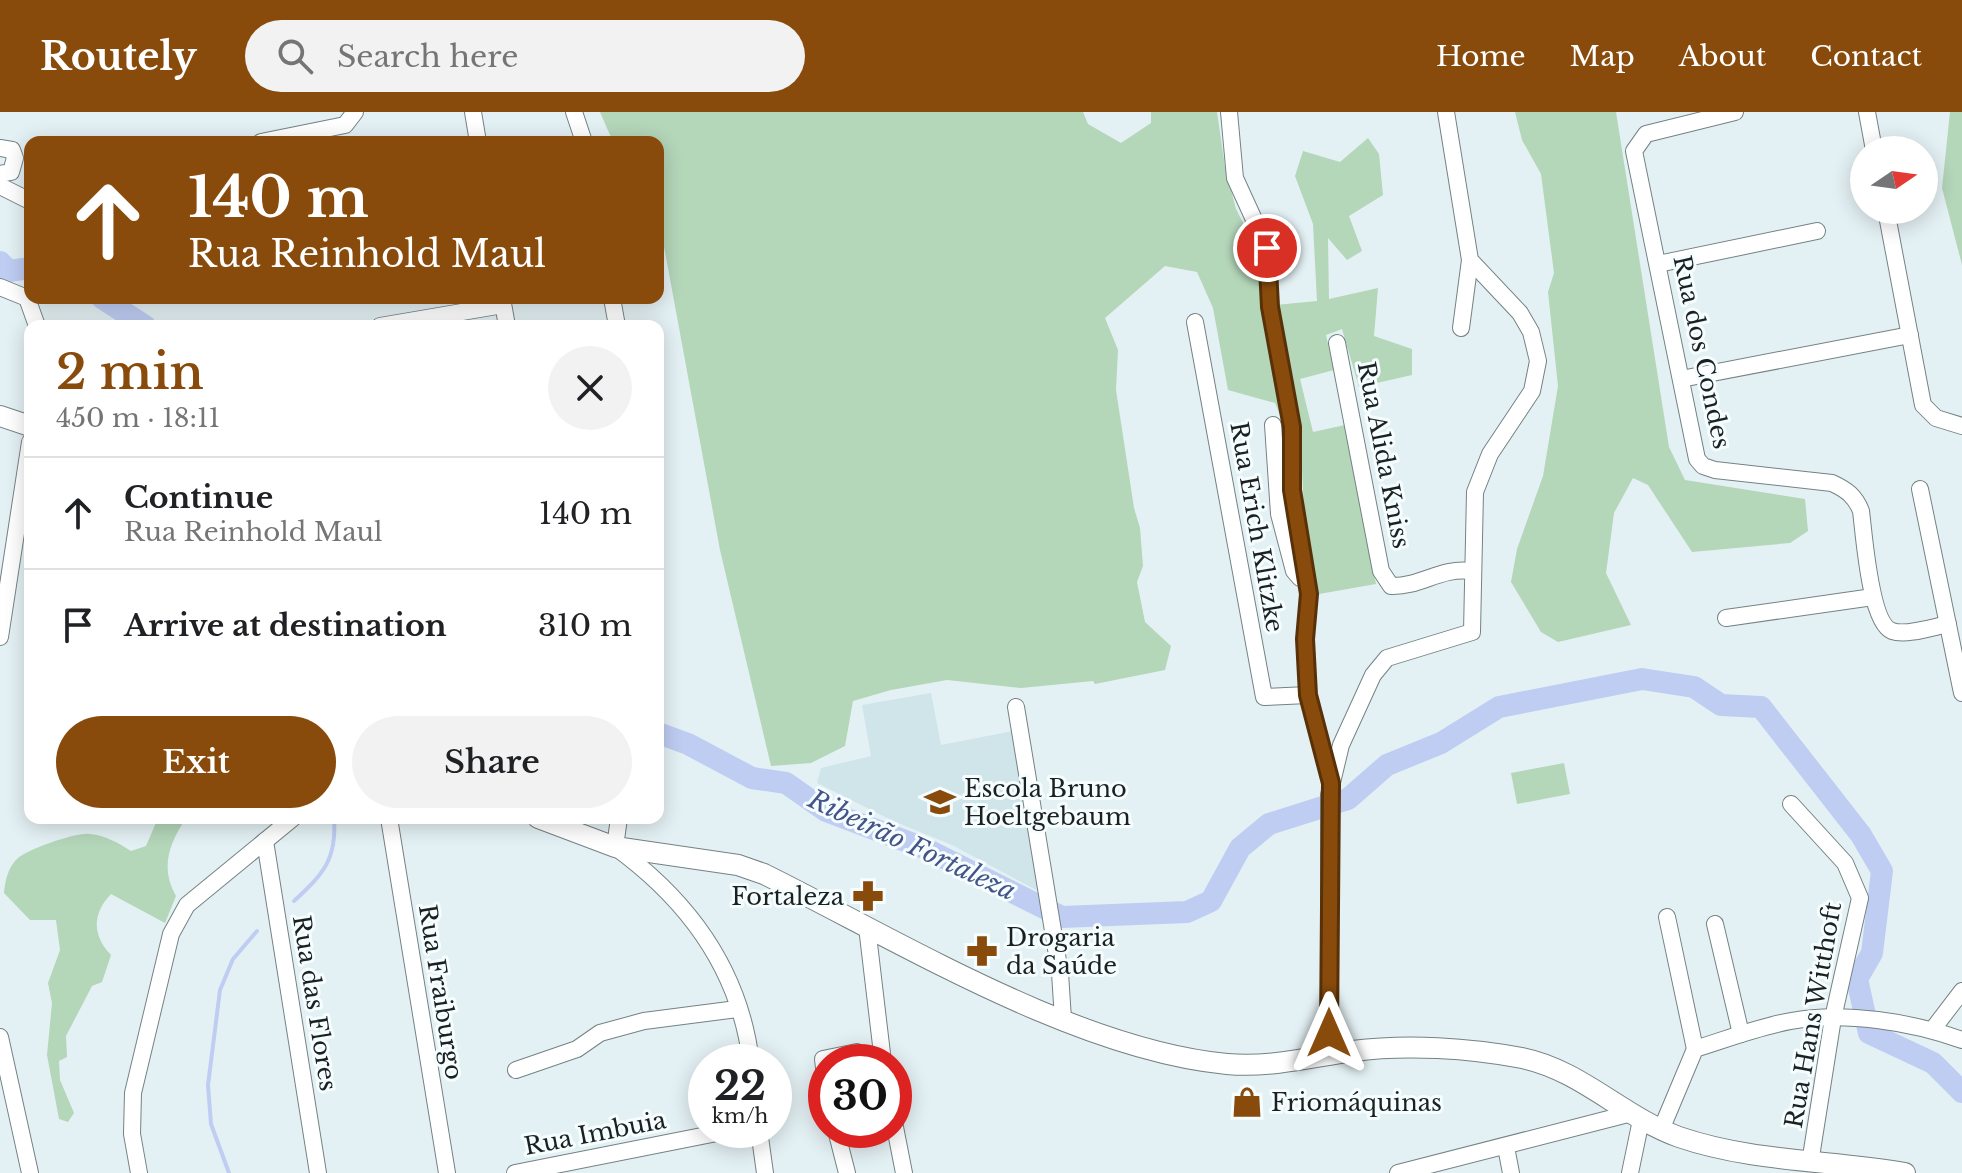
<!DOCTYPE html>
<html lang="en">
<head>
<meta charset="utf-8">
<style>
	body { margin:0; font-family:"Libre Baskerville",serif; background:#f2f2f2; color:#202124; height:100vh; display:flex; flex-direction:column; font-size:30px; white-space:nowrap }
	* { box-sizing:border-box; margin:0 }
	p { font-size:26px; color:#757577 }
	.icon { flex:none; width:44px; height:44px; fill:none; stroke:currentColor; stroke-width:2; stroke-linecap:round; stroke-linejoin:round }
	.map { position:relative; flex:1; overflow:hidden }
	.drawer { position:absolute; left:24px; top:208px; width:640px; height:504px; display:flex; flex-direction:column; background:#fff; border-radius:16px; box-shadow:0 4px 20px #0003 }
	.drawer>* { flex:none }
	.top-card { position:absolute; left:24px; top:24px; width:640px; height:168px; border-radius:16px; box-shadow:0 4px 20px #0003; background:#884b0c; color:#fff; overflow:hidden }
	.needle { width:52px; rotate:77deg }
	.controls { position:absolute; left:1850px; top:24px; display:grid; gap:16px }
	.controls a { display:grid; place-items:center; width:88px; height:88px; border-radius:50%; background:#fff; box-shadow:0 4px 20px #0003; font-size:40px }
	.speed { position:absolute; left:688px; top:932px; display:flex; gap:16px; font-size:40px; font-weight:700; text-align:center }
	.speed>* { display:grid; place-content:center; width:104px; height:104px; border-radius:50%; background:#fff; box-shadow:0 4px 20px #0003; line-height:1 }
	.speed small { font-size:20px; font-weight:400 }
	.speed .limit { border:12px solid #d22; background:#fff; color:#111 }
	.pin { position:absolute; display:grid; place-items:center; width:68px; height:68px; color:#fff; margin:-34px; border:4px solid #fff; border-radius:50%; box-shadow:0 2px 8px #0007 }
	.me { position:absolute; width:88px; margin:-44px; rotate:0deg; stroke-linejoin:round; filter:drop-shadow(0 0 6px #0008) }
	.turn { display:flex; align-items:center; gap:28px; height:168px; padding:0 32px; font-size:36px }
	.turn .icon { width:104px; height:104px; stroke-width:2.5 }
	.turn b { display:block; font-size:56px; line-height:68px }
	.round { display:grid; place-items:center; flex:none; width:84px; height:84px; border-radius:42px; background:#f2f2f2 }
	.head { display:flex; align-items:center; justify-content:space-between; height:136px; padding:0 32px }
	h1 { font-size:48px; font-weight:600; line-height:60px; color:#884b0c }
	.cta { display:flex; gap:16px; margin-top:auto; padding:16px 32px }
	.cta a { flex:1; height:92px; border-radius:48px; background:#884b0c; color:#fff; font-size:32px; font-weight:600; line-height:92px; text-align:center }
	.cta a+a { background:#f2f2f2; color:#202124 }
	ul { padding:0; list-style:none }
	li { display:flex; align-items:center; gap:24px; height:112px; padding:0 32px; border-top:2px solid #e0e0e0 }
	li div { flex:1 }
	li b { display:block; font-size:30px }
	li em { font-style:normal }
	header { display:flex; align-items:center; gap:48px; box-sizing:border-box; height:112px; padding:0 40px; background:#884b0c; color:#fff }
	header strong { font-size:38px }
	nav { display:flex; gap:44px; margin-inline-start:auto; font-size:28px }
	.search { width:560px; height:72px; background:#f2f2f2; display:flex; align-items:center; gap:20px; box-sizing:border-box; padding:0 28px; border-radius:44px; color:#757577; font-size:30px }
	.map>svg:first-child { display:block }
</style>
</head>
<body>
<header>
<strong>Routely</strong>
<div class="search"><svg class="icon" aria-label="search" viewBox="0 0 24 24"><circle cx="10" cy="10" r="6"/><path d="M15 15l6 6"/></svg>Search here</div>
<nav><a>Home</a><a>Map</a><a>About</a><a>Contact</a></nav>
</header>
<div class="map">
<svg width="1962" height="1061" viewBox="0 0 1962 1061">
	<rect width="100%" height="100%" fill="#e4f1f4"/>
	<polygon fill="#cfe5e9" points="931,581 941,633 1013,619 1040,780 952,733 893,709 817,671 821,656 871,644 862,593"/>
	<g fill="#b4d6b9">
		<polygon points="600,0 1083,0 1088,12 1121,31 1151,11 1151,0 1217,0 1225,55 1236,97 1257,138 1265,194 1317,189 1313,112 1295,64 1303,39 1340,50 1368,26 1379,42 1383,83 1349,104 1362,139 1347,148 1328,126 1329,187 1378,176 1374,224 1412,237 1412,263 1359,275 1342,217 1326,223 1334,258 1300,267 1313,320 1345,313 1376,472 1319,482 1305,419 1302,357 1275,291 1228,278 1213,196 1197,160 1165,154 1105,206 1118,238 1116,278 1134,396 1140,416 1143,454 1137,470 1145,510 1171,534 1165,558 1095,572 1093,569 1021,576 947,568 891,578 853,589 845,634 811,651 771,654 720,438 658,102 658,30 613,30"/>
		<polygon points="1515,0 1616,0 1669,335 1685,368 1805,387 1808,419 1790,431 1692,440 1648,373 1633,366 1614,401 1606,461 1631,513 1558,530 1541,520 1511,470 1517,437 1543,364 1558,274 1548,180 1554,161 1541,62 1522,28"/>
		<polygon points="1950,0 1962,0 1962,153 1942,76"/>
		<polygon points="1564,651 1570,682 1517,692 1511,661"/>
		<path d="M 158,706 L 186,706 C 169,732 160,756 176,784 L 165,811 L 111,782 C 92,802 92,823 111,843 L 102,870 L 92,874 L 66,924 L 67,945 L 59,949 L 60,968 L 74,1001 L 68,1010 L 59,1007 L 47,943 L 52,891 L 48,871 L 60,838 L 56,808 L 30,808 L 4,781 C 5,769 8,755 18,746 C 29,737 76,720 90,722 C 105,723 118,731 131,739 L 146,734 Z"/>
	</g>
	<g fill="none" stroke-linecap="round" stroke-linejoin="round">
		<g stroke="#bfcdf3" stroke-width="4">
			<path d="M 294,789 C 323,762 337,748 334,706"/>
			<polyline points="229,1061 211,1012 208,973 220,878 233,847 257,819"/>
		</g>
		<g stroke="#bfcdf3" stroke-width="22">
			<polyline points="0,150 9,159 30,156"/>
			<polyline points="102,186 145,214"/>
			<polyline points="658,621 688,632 752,666 786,671 826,699 924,736 1062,805 1187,800 1211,789 1240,736 1269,712 1348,687 1387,653 1441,631 1499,595 1642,567 1694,575 1721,593 1761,595 1861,723 1882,759 1872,841 1857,867 1869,921 1933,951 1962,980"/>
		</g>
		<defs>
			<g id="minor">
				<polyline points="473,0 478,30"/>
				<polyline points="574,0 584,30"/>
				<polyline points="1229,0 1235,66 1267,136 1270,195 1292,315 1292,378 1309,482 1305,527 1308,583 1330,668"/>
				<path d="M 1735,0 L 1646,22 L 1634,39 L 1697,347 L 1703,354 L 1715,358 L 1832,371 C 1847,378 1855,384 1861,399 C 1864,422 1870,511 1892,519 C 1906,524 1933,515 1948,512"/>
				<polyline points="1867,0 1874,38"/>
				<polyline points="261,30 345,13 355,0"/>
				<polyline points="0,36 12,38 15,46 11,60 0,62"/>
				<polyline points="0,74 30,89"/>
				<polyline points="1886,98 1923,293 1936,306 1962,314"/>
				<polyline points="1658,152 1817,119"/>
				<polyline points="0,175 27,186 37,214"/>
				<polyline points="502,186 507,214"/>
				<polyline points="612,186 617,214"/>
				<polyline points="1195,210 1264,585 1308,583"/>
				<polyline points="380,214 503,193"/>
				<polyline points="1461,216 1470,148"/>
				<path d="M 1337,231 L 1381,459 L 1391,474 C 1421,475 1440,455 1471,459"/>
				<polyline points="1681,267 1910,223"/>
				<polyline points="1273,313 1279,402 1294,459 1300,466"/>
				<polyline points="1920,377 1962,581"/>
				<polyline points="1726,506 1873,485"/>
				<polyline points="0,525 30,330"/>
				<polyline points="1016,595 1060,861 1063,907"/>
				<polyline points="1791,692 1845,751 1860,786 1833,906 1810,1051"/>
				<polyline points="389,706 447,1061"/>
				<path d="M 619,706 L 615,735 C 688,788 740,858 751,950"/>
				<polyline points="265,729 318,1061"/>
				<polyline points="1667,805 1695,937"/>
				<polyline points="1715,812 1741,922"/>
				<polyline points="867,815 883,950"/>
				<polyline points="1933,917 1962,879"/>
				<polyline points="0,925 30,1061"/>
				<polyline points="1329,943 1329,683 1341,633 1373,563 1387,546 1472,520 1475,380 1490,342 1532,279 1538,249 1531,220 1520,201 1470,148 1446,0"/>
				<polyline points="516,958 577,937 600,921 644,909 737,897"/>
				<polyline points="826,973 823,947 857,940"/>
				<polyline points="894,1010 904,1061"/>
				<polyline points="759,1018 765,1061"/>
				<polyline points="836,1018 847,1061"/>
				<path d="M 1661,1018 L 1695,937 C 1727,927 1758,915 1791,909 C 1844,899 1912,910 1962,928"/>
				<polyline points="1506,1035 1511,1061"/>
				<polyline points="139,1061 132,1022 133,981 171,822 187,793 293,706"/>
				<polyline points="515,1061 732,1018"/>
				<polyline points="1398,1061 1628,1002"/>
				<polyline points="1630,1061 1641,1008"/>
			</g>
			<g id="major">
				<polyline points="0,304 30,314"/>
				<path d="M 538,706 L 615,735 L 738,753 L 764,762 C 899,829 1077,938 1227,952 C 1270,956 1311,945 1353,939 C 1407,932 1469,936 1522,946 C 1581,958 1623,1005 1679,1025 C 1752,1050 1830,1048 1905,1061"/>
			</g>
		</defs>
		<use href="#minor" stroke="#758284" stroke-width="18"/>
		<use href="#major" stroke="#758284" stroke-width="22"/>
		<use href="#minor" stroke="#fff" stroke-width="16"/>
		<use href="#major" stroke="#fff" stroke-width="20"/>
	</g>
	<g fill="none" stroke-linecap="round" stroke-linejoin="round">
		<defs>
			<polyline id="route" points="1267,136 1270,195 1292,315 1292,378 1309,482 1305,527 1308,583 1331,671 1329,921"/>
		</defs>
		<use href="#route" stroke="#583108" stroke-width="20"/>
		<use href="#route" stroke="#884b0c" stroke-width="14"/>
	</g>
	<defs>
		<symbol id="school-bare" viewBox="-9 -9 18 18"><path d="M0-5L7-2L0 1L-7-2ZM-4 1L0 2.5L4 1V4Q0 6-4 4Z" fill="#884b0c" stroke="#f5fdff" stroke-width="2.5" paint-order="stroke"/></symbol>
		<symbol id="pharmacy-bare" viewBox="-9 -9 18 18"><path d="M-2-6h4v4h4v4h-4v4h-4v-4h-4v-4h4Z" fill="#884b0c" stroke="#f5fdff" stroke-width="2.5" paint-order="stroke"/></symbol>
		<symbol id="shop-bare" viewBox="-9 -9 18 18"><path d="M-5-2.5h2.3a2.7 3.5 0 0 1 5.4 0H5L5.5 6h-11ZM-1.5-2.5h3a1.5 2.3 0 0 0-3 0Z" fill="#884b0c" stroke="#f5fdff" stroke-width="2.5" paint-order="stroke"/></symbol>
	</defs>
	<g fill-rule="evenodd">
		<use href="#school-bare" x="918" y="668" width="44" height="44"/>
		<use href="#pharmacy-bare" x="846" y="762" width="44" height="44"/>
		<use href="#pharmacy-bare" x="960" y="817" width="44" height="44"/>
		<use href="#shop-bare" x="1225" y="968" width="44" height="44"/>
	</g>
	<g text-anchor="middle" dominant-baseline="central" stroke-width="6" stroke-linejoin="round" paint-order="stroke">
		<g font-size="24" fill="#1b2020" stroke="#f5fdff">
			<text transform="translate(1702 240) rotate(78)">Rua dos Condes</text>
			<text transform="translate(1384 343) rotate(79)">Rua Alida Kniss</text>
			<text transform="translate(1257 415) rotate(80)">Rua Erich Klitzke</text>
			<text transform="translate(441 880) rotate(81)">Rua Fraiburgo</text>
			<text transform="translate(315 891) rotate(81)">Rua das Flores</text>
			<text transform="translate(1813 903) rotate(-80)">Rua Hans Witthoft</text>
			<text transform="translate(595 1021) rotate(-11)">Rua Imbuia</text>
		</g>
		<g font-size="24" fill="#1b2020" stroke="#f5fdff" text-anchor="start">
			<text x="964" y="676">Escola Bruno<tspan x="964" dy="28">Hoeltgebaum</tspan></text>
			<text x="844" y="784" text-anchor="end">Fortaleza</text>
			<text x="1006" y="825">Drogaria<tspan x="1006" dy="28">da Saúde</tspan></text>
			<text x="1271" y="990">Friomáquinas</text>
		</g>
		<g font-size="26" font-style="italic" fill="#445486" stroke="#f5fdff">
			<text transform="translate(912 733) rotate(25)">Ribeirão Fortaleza</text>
		</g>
	</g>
</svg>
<div class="controls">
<a><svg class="needle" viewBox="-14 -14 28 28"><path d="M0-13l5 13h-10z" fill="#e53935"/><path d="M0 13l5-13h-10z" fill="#757577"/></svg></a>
</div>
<div class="speed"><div>22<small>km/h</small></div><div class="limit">30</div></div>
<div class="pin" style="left:1267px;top:136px;background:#d93025"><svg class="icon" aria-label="arrive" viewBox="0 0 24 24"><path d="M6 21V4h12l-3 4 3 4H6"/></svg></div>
<svg class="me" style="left:1329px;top:921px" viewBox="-20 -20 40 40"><path d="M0-17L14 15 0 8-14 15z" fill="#884b0c" stroke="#fff" stroke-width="4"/></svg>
<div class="top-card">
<div class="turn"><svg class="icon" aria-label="ahead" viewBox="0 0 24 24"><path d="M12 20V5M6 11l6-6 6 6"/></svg><div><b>140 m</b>Rua Reinhold Maul</div></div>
</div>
<section class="drawer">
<div class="head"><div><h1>2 min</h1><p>450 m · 18:11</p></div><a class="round"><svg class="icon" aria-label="close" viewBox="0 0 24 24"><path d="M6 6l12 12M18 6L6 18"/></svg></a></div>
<ul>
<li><svg class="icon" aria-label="ahead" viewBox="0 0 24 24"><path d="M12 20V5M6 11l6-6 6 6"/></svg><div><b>Continue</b><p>Rua Reinhold Maul</p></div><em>140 m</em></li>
<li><svg class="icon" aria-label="arrive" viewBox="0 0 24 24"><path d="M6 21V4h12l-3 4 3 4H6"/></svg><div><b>Arrive at destination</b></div><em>310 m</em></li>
</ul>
<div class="cta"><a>Exit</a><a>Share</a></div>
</section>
</div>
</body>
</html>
